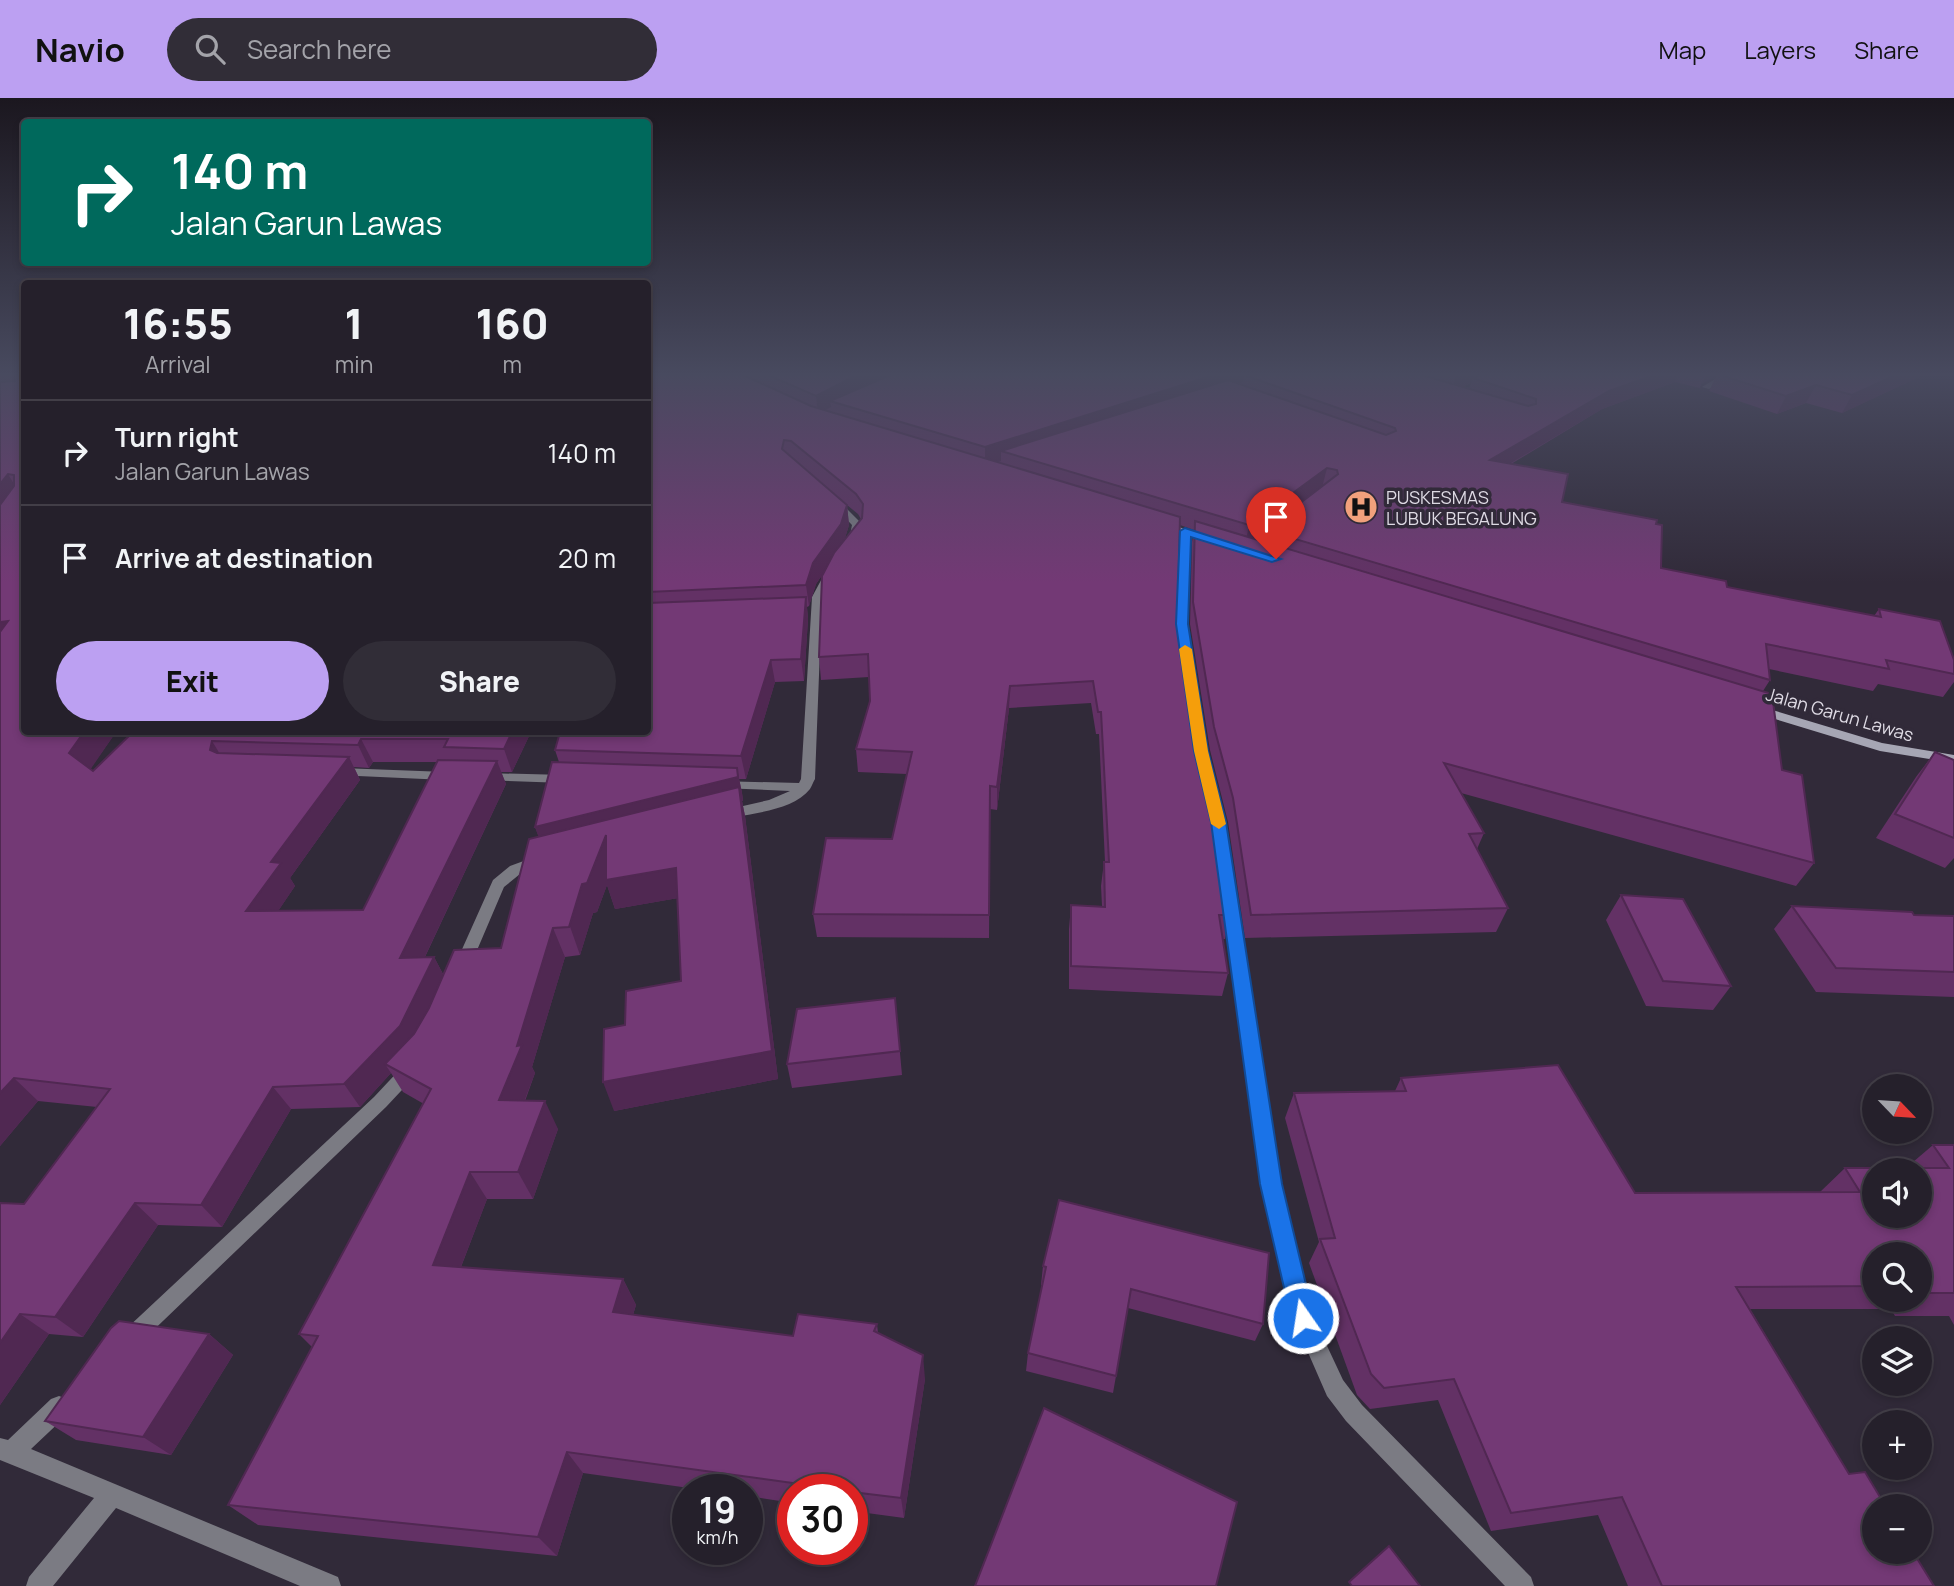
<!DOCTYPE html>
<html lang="en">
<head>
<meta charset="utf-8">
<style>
	body { margin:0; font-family:Manrope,sans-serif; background:#312d37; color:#f1f3f6; height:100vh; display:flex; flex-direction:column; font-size:26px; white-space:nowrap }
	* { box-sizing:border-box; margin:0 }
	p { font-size:23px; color:#a3a3a9 }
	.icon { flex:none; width:38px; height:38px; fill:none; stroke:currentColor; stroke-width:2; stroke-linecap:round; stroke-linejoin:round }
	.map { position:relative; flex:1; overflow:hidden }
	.panel { position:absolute; left:21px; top:182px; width:630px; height:455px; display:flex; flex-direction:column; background:#25202b; border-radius:7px; box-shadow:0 4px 10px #0003,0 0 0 2px #423e47 }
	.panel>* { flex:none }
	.banner { position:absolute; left:21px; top:21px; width:630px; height:147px; border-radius:7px; box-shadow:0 4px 10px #0003,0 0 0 2px #423e47; background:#00695c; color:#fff; overflow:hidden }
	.needle { width:46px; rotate:115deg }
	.buttons { position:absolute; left:1862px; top:976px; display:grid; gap:14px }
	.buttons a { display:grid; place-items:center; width:70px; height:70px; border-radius:50%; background:#25202b; box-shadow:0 4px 10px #0003,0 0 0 2px #423e47; font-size:35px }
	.speed { position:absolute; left:672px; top:1376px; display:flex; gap:14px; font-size:35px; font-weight:700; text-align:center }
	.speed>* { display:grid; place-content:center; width:91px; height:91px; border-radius:50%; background:#25202b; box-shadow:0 4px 10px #0003,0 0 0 2px #423e47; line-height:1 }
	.speed small { font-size:18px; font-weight:400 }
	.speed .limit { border:10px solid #d22; background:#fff; color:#111 }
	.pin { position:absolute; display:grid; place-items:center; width:60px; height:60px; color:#fff; margin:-72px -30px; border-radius:50% 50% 50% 0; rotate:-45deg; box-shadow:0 0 7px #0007 }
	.pin .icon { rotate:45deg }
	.me { position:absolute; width:77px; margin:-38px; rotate:347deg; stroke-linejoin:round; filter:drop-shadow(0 0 5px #0008) }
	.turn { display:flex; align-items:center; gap:24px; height:147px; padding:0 35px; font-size:32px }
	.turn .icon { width:91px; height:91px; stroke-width:2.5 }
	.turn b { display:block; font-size:49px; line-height:60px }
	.eta { display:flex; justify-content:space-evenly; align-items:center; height:119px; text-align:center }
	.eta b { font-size:42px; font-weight:800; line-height:49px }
	.cta { display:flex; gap:14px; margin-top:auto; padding:14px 35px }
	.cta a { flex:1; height:80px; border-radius:42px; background:#bca0f2; color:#111; font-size:28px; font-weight:800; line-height:80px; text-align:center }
	.cta a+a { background:#312d37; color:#f1f3f6 }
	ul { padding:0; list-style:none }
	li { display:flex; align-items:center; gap:21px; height:105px; padding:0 35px; border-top:2px solid #423e47 }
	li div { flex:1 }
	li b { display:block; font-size:26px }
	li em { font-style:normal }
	header { display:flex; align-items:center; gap:42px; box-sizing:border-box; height:98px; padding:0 35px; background:#bca0f2; color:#111 }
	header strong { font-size:33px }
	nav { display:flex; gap:38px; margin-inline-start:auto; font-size:24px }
	.search { width:490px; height:63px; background:#312d37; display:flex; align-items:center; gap:18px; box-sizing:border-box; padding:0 24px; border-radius:38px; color:#a3a3a9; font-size:26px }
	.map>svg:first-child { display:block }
</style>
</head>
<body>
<header>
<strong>Navio</strong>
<div class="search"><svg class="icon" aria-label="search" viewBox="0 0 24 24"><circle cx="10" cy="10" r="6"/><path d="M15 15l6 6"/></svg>Search here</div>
<nav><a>Map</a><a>Layers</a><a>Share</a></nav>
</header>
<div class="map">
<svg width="1954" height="1488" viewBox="0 0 1954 1488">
	<rect width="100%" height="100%" fill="#312a39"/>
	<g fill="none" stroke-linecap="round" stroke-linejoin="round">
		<g fill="#7b7b83" fill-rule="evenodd">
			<polygon points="1722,277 1731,277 1709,291 1702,289"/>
			<polygon points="831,401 837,401 862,426 857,444 849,442 852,427 831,405"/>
			<polygon points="1185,431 1190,434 1187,526 1207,653 1225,724 1280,1086 1313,1218 1343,1282 1362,1307 1531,1479 1534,1488 1505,1488 1346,1323 1327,1298 1293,1220 1262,1086 1211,724 1195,653 1177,526 1180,434"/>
			<path d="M 831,470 L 836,473 L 822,499 L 815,681 C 813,684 812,688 810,691 C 793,713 751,715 726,721 L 721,719 L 719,716 L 721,713 L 769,702 L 790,693 L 722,690 L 717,689 L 715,686 L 717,683 L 799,685 L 801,681 L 812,499 L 826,473 Z"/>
			<polygon points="341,670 446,674 453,678 446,682 336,677 334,674"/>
			<polygon points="484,675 565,677 572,681 565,685 479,682 477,679"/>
			<polygon points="540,757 547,762 545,765 520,776 504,789 469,871 463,873 457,871 455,867 493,782 510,768"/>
			<polygon points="410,965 416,967 419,972 416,977 386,1009 139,1246 132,1249 125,1246 122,1239 125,1232 374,999 404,967"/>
			<polygon points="59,1298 67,1301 70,1309 67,1317 31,1351 338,1479 341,1488 300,1488 116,1410 53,1488 26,1488 29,1479 94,1400 0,1362 0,1340 8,1342 51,1301"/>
		</g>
		<g fill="#a6a6b4" fill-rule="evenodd">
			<polygon points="1158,424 1164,424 1217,442 1209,444 1158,428"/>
			<polygon points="1759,608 1882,645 1954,657 1954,665 1880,653 1755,615 1753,612 1755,609"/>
		</g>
	</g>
	<g fill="#633165" fill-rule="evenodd">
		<path d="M 0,277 L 24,277 L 24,634 L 116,634 L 90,671 L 93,673 L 133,634 L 531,634 L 512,674 L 501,674 L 506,686 L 425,859 L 434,859 L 443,876 L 501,850 L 539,739 L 535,729 L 559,664 L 555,652 L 648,634 L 648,277 L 1923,277 L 1842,315 L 1806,305 L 1777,316 L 1709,293 L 1717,277 L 1701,286 L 1700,290 L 1675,284 L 1602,311 L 1511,366 L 1562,404 L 1656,426 L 1661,470 L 1727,489 L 1874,518 L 1879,511 L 1954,562 L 1954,584 L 1943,599 L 1878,586 L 1873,593 L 1769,571 L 1770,582 L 1763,593 L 1782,672 L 1814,765 L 1796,788 L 1461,695 L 1484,735 L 1477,751 L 1508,810 L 1496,834 L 1245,840 L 1228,724 L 1210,652 L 1190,526 L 1192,444 L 1194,432 L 1180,427 L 1178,505 L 1196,631 L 1230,817 L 1225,841 L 1223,841 L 1228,875 L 1222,898 L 1069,891 L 1069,831 L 1071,807 L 1102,808 L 1101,788 L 1104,764 L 1105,764 L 1099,636 L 1096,636 L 1091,605 L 1009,610 L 997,712 L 990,711 L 989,840 L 817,839 L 813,816 L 892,741 L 907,676 L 858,674 L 856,651 L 870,603 L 869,579 L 821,582 L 819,559 L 826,471 L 816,486 L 809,508 L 807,509 L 808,521 L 804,583 L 775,584 L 746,681 L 739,681 L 742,695 L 743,703 L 742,703 L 745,718 L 778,981 L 614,1013 L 625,927 L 681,883 L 678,800 L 615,811 L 607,787 L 597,814 L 593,815 L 580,857 L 565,859 L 532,969 L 535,975 L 525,1003 L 558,1031 L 533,1101 L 487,1101 L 461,1169 L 623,1181 L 636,1207 L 633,1217 L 793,1238 L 877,1226 L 878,1235 L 925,1281 L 904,1420 L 852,1413 L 852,1391 L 793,1391 L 793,1405 L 747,1398 L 747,1391 L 696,1391 L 583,1375 L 557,1458 L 258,1427 L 228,1407 L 312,1249 L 299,1236 L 424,1006 L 403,994 L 391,975 L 360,1009 L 291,1011 L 222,1129 L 158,1127 L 83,1239 L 49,1236 L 0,1307 L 0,1105 L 24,1106 L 97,1009 L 38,1003 L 0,1048 ZM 1471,285 L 1469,291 L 1462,289 ZM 847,407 L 858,416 L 861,421 L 844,443 L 849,427 ZM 1265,433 L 1263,443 L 1255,441 ZM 373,664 L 437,664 L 363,812 L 278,813 L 295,788 L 290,780 L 360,682 L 354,669 L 369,670 Z"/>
		<polygon points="1935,654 1954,662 1954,760 1945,770 1876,740 1916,679"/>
		<polygon points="1621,797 1731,888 1713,912 1646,908 1606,822"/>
		<polygon points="1792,808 1914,817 1954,818 1954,899 1816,894 1774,831"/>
		<polygon points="895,900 902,977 792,990 787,966"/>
		<path d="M 1401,980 L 1635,1095 L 1820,1094 L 1845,1070 L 1906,1070 L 1933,1047 L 1954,1047 L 1954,1227 L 1949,1218 L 1895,1218 L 1891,1211 L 1750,1211 L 1849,1376 L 1934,1488 L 1628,1488 L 1598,1417 L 1491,1433 L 1438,1302 L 1370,1311 L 1357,1297 L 1309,1165 L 1319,1144 L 1285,1020 L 1294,995 L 1395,993 ZM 1874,1157 L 1920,1157 L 1920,1202 L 1874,1202 Z"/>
		<polygon points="1043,1168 1263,1226 1255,1243 1128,1210 1113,1295 1026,1273 1028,1255 1042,1187 1041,1187"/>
		<polygon points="209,1236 233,1257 171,1357 76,1342 45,1323"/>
	</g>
	<g fill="#502852">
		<polygon points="857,277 906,277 830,303 831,309 818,316 816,298"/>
		<polygon points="1214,277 1266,277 1244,277 1243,284 1016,358 1001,353 1001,363 985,368 985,349"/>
		<polygon points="1456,277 1494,277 1473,280 1471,285 1452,292"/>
		<polygon points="1654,277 1678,277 1675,284 1602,311 1484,381 1490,362 1609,293"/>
		<polygon points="1706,277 1717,277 1702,286"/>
		<polygon points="1896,277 1923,277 1842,315 1852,297"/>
		<polygon points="1816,287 1806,305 1777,316 1786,298"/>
		<polygon points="1327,370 1322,390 1245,447 1249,427"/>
		<polygon points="8,376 20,396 0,424 0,386"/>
		<polygon points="847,407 849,427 843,447 816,486 809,508 806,487 813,465"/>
		<polygon points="806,499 808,521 804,583 801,561"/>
		<polygon points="8,523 0,547 0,524"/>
		<polygon points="771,562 775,584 746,681 741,658"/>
		<polygon points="1010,588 1009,610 997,712 997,689"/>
		<polygon points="84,634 116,634 86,678 69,655"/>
		<polygon points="512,634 531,634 512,674 504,651"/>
		<polygon points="361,641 373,664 369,670 358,647"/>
		<polygon points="212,643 226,666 210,652"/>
		<polygon points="349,659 360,682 290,780 295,788 262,837 246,813 271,764"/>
		<polygon points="497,663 506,686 413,884 400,860"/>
		<polygon points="737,670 742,695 743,703 742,703 745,718 778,981 614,1013 603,984 772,953 676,770 684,799 615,811 607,787 597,814 593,815 580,857 535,729"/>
		<polygon points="553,830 565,859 532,969 535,975 514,1030 499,1002"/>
		<polygon points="434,859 446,882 414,951 385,966 391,975 360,1009 344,986"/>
		<polygon points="14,980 38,1003 0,1048 0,995"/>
		<polygon points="273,989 291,1011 222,1129 201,1107"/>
		<polygon points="545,1003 558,1031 533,1101 518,1074"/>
		<polygon points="470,1074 487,1101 452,1192 433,1167"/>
		<polygon points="135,1105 158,1127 83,1239 55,1219"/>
		<polygon points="623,1181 636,1207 626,1239 613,1214"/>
		<polygon points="20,1216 49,1236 0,1307 0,1245"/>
		<polygon points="209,1236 233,1257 171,1357 143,1339"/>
		<polygon points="923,1257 925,1281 904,1420 901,1400"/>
		<polygon points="567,1354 583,1375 557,1458 538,1439"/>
	</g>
	<g fill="#733975" stroke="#502852" stroke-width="2" fill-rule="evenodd">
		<polygon points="14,277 24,277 24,634 84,634 69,655 93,673 133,634 512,634 504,651 444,649 448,641 361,641 358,647 212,643 210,652 217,655 349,659 271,764 281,765 246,813 363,812 438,662 497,663 400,860 434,859 400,928 344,986 273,989 201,1107 135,1105 55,1219 20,1216 0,1245 0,1105 24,1106 110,991 14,980 0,995 0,534 8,523 0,524 0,407 14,388 14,377 8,376 0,386 0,284 15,283"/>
		<polygon points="648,277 743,277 811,308 1180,419 1178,505 1196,631 1213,701 1230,817 1219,817 1228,875 1071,868 1071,807 1105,809 1104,764 1109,764 1101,614 1098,614 1093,583 1010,588 997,689 990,688 989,817 813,816 826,740 892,741 912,654 856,651 870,603 868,556 819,559 822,478 834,455 862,420 863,406 856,396 791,343 784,342 782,351 847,407 841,426 813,465 806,487 648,494"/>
		<polygon points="768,277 857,277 816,298"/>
		<polygon points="890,277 1214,277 985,349 830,303"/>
		<polygon points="1244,277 1422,277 1528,308 1536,306 1536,301 1473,280 1481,277 1654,277 1609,293 1490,362 1568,376 1562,404 1657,422 1656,426 1662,427 1661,470 1726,483 1727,489 1881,519 1879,511 1940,523 1954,562 1954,576 1886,562 1889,571 1766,546 1770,582 1265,432 1338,376 1337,372 1327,370 1249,427 1001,353 1228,282 1386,337 1396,333 1395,330"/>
		<polygon points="1720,277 1896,277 1852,297 1816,287 1786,298"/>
		<polygon points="1195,423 1772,596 1782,672 1802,677 1814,765 1444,665 1484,735 1469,736 1508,810 1251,817 1233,700 1214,629 1193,504"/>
		<polygon points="806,499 801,561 771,562 741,658 555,652 560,634 648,634 648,505"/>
		<polygon points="1935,654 1954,662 1954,740 1895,716"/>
		<polygon points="552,664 737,670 738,679 535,729"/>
		<polygon points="739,689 772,953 603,984 604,931 625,927 626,893 681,883 676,770 606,782 606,737 587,785 582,786 569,829 553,830 517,948 522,947 499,1002 545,1003 518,1074 470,1074 433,1167 623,1181 613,1214 793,1238 798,1216 877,1226 874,1233 923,1257 901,1400 852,1394 852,1391 836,1391 567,1354 538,1439 228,1407 318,1238 299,1236 431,991 385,966 414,936 429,910 454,852 501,850 529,741"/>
		<polygon points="1621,797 1683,801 1731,888 1663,883"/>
		<polygon points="1792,808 1912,814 1914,817 1954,818 1954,874 1836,870"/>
		<polygon points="895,900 900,953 787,966 797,911"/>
		<path d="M 1558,967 L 1635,1095 L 1860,1094 L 1845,1070 L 1949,1070 L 1933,1047 L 1954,1047 L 1954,1195 L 1925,1195 L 1921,1188 L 1920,1188 L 1920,1157 L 1874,1157 L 1874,1188 L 1736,1189 L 1849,1376 L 1865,1374 L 1886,1409 L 1874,1409 L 1874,1454 L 1913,1454 L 1934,1488 L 1662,1488 L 1622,1399 L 1511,1415 L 1454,1281 L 1384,1290 L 1371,1276 L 1320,1141 L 1335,1140 L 1294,995 L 1406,993 L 1401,980 ZM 1874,1073 L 1920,1073 L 1920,1118 L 1874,1118 Z"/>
		<polygon points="1059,1102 1269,1155 1263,1226 1131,1191 1116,1278 1028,1255 1046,1169 1043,1168"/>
		<polygon points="119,1223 209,1236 143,1339 45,1323 111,1230"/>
		<polygon points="1044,1310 1237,1404 1216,1488 975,1488"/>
		<polygon points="1389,1448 1420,1488 1352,1488 1349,1484"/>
	</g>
	<linearGradient id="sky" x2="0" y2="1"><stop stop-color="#1b171f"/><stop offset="0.57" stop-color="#484a5f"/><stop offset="1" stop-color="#484a5f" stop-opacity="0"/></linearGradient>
	<rect width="1954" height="485" fill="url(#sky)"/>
	<polygon fill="#1a73e8" stroke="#114b97" stroke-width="2" points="1185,430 1281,461 1272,464 1191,439 1188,526 1208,653 1226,724 1282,1086 1314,1220 1311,1228 1303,1232 1294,1228 1291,1220 1260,1086 1211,724 1194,653 1176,526 1180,433"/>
	<polygon fill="#f59e0b" points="1185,547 1192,551 1208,653 1226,726 1219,731 1211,726 1194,653 1179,551"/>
	<defs>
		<symbol id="hospital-disc" viewBox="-11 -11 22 22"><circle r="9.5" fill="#f1a17c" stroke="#312a39"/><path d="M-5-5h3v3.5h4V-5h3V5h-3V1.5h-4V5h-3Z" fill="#111"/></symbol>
	</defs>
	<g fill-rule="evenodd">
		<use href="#hospital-disc" x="1342" y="390" width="38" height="38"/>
	</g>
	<g text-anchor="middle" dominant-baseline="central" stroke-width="7" stroke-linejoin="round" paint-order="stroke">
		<g font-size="18" fill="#dedae4" stroke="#312a39" text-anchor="start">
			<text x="1386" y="399">PUSKESMAS<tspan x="1386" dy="21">LUBUK BEGALUNG</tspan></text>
		</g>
		<g font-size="18" fill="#dedae4" stroke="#312a39">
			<text transform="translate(1840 616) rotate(16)">Jalan Garun Lawas</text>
		</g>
	</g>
</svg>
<div class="buttons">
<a><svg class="needle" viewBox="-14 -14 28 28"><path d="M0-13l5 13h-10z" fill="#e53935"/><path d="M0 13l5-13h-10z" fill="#a3a3a9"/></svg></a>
<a><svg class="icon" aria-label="sound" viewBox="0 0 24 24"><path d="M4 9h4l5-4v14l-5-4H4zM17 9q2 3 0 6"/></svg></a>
<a><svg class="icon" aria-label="search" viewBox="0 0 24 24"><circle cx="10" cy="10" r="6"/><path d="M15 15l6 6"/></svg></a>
<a><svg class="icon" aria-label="layers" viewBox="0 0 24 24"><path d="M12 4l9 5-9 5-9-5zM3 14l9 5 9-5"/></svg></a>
<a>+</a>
<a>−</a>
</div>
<div class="speed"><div>19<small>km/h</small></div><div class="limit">30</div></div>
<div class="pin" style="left:1276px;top:461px;background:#d93025"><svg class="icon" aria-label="arrive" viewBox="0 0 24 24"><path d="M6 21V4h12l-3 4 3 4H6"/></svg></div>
<svg class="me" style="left:1303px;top:1220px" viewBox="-20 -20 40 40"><circle r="17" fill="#1a73e8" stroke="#fff" stroke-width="3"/><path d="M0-11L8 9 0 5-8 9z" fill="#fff"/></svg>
<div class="banner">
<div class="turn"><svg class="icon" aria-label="right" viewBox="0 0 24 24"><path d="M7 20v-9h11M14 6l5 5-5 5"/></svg><div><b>140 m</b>Jalan Garun Lawas</div></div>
</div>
<section class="panel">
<div class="eta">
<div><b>16:55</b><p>Arrival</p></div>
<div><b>1</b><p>min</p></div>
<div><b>160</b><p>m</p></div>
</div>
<ul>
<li><svg class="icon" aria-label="right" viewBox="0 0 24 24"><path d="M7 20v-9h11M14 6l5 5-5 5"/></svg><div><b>Turn right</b><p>Jalan Garun Lawas</p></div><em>140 m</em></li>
<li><svg class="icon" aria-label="arrive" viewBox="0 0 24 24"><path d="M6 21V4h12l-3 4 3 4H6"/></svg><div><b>Arrive at destination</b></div><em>20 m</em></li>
</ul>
<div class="cta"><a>Exit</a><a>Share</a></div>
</section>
</div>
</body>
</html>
